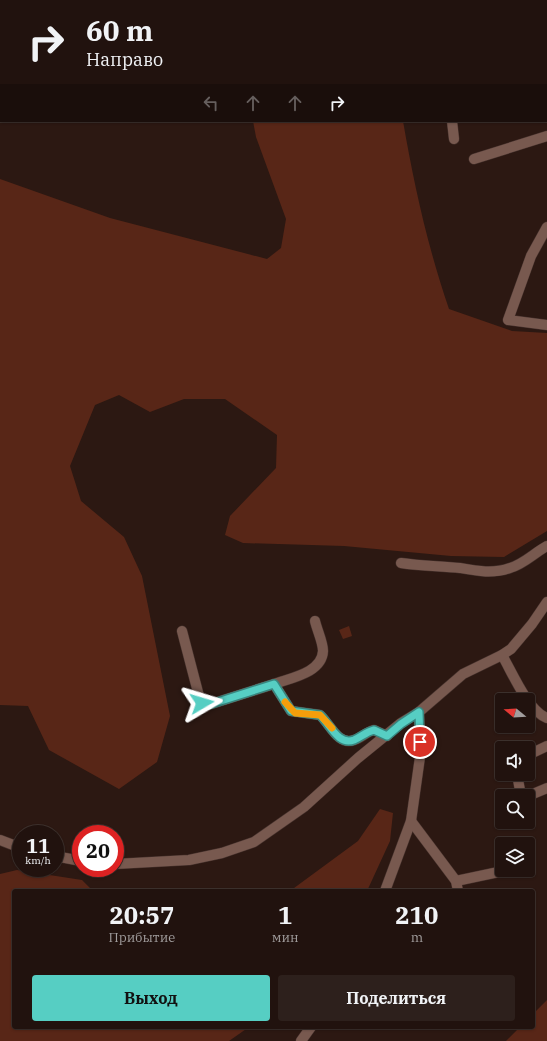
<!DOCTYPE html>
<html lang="ru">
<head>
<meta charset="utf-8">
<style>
	body { margin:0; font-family:"IBM Plex Serif",serif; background:#2d201c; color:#f1f3f6; height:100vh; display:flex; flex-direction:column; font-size:15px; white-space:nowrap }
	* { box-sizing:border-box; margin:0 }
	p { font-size:13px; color:#a29e9e }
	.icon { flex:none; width:22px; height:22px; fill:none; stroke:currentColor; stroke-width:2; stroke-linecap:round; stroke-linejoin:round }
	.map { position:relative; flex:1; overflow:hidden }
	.details { position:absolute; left:12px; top:889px; width:523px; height:140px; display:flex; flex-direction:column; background:#21120e; border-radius:4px; box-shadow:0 1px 3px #0004,0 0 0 1px #3e322e }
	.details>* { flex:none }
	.hud { position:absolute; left:0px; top:0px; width:547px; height:122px; box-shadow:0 1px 3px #0004,0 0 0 1px #3e322e; background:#21120e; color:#f1f3f6; overflow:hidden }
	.needle { width:26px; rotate:288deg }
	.controls { position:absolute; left:495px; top:693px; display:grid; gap:8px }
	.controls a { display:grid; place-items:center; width:40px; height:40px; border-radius:4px; background:#21120e; box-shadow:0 1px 3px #0004,0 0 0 1px #3e322e; font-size:20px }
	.speed { position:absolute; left:12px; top:825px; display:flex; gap:8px; font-size:20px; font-weight:700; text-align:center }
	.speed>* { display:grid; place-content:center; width:52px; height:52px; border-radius:50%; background:#21120e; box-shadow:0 1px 3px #0004,0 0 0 1px #3e322e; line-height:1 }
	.speed small { font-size:10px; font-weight:400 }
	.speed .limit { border:6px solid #d22; background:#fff; color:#111 }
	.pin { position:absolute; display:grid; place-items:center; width:34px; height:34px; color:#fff; margin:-17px; border:2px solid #fff; border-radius:50%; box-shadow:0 1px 4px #0007 }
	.me { position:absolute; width:44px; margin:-22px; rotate:83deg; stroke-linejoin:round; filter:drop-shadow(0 0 3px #0008) }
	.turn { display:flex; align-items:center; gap:14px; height:84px; padding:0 20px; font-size:18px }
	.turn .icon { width:52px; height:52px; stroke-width:2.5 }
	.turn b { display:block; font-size:28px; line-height:34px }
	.lanes { display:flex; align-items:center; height:38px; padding:0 20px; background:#0003; justify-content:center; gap:20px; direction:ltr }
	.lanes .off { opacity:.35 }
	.eta { display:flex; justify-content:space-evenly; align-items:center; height:68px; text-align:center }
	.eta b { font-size:24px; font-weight:800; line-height:28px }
	.cta { display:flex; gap:8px; margin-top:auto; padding:8px 20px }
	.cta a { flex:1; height:46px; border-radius:4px; background:#56cec3; color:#111; font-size:16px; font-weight:800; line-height:46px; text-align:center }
	.cta a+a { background:#2d201c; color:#f1f3f6 }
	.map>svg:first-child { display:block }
</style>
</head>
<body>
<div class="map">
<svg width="547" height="1041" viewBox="0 0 547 1041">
	<rect width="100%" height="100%" fill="#2c1812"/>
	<g fill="#582617">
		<polygon points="235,0 422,0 421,1"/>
		<path d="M 253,121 L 403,121 C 414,185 428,248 449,309 L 512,331 L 547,333 L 547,531 L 504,557 L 451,556 L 344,546 L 243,543 L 225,535 L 230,516 L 276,468 L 277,435 L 225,399 L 184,399 L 150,412 L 119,395 L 95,405 L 70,466 L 81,501 L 124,537 L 142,576 L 170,716 L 157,762 L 119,789 L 49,750 L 28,706 L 0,705 L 0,179 L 110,218 L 267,259 L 281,248 L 286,219 L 256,137 Z"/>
		<polygon points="349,626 352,636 343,639 339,630"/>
		<polygon points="380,809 393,813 390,841 367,891 290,891 358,841"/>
		<polygon points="17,870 82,880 93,891 14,891 14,1027 249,1027 229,1041 0,1041 0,874"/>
		<polygon points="547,1000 547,1041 506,1041 520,1027 533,1027 533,1014"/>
	</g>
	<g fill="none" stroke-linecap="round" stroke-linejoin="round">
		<defs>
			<g id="minor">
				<polyline points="420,0 421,1"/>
				<polyline points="546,18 547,18"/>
				<polyline points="452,121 454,139"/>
				<polyline points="474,159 547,136"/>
				<polyline points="547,227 531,256 508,320 547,325"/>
				<path d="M 401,563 C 421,566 441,566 460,568 C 477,571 493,574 510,568 C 524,564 534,553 547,546"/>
				<path d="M 315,621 C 317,630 323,642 323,651 C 322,673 290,678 274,684 L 291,711 L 320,715 C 330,724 338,746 354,740 C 361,738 366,732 374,730 L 387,736"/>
				<polyline points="182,631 200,700 204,705 208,705 274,684"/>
				<path d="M 502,655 C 512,672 528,711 547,718"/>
				<polyline points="528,755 547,746"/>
				<polyline points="517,774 521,796"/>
				<polyline points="528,796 547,788"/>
				<polyline points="411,821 456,881 458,891"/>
				<polyline points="0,840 21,848"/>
				<polyline points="55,856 81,861"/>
				<polyline points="115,864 189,860 222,853 254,842 304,807 358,758 401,723 419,712 463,674 502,655 511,649 532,624 547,602"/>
				<polyline points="528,869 530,869"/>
				<polyline points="456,881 508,870"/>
				<polyline points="385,891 411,821 420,757 419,712"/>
				<polyline points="301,1041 311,1027"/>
			</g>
		</defs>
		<use href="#minor" stroke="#47332e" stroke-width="11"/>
		<use href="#minor" stroke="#78594f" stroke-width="10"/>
	</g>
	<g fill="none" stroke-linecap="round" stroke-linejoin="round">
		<defs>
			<path id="route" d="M 202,703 L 208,705 L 274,684 L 291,711 L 320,715 C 330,724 338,746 354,740 C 361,737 366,732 374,730 L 387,736 L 401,724 L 419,712 L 420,742"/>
		</defs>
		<use href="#route" stroke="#38867f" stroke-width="10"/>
		<use href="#route" stroke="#56cec3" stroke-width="7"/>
		<polyline stroke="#f59e0b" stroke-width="7" points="285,702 295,713 320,715 332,728"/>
	</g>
</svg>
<div class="controls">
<a><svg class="needle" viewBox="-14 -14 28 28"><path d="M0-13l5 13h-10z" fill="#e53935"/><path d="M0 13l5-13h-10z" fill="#a29e9e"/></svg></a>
<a><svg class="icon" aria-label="sound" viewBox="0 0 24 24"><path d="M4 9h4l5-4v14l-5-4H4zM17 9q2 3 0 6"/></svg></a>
<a><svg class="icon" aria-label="search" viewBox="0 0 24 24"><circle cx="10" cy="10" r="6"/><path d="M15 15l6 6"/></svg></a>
<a><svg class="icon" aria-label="layers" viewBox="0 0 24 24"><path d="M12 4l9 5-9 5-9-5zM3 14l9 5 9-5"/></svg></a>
</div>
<div class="speed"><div>11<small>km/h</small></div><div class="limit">20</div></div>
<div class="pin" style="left:420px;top:742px;background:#d93025"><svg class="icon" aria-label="arrive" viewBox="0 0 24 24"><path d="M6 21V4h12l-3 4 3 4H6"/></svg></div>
<svg class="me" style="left:202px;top:703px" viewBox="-20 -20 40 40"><path d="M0-17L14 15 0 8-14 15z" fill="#56cec3" stroke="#fff" stroke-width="4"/></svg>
<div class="hud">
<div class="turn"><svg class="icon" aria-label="right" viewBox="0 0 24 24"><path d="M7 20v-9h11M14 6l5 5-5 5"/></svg><div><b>60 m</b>Направо</div></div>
<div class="lanes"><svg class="icon off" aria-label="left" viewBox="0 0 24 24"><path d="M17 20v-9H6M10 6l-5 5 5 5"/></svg><svg class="icon off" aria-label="ahead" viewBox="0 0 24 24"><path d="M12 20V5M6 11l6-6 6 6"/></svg><svg class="icon off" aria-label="ahead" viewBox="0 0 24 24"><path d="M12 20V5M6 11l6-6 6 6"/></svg><svg class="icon" aria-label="right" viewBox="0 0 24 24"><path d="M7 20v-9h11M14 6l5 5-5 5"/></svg></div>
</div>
<section class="details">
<div class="eta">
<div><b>20:57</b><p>Прибытие</p></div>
<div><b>1</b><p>мин</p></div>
<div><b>210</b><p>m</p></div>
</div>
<div class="cta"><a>Выход</a><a>Поделиться</a></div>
</section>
</div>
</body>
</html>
